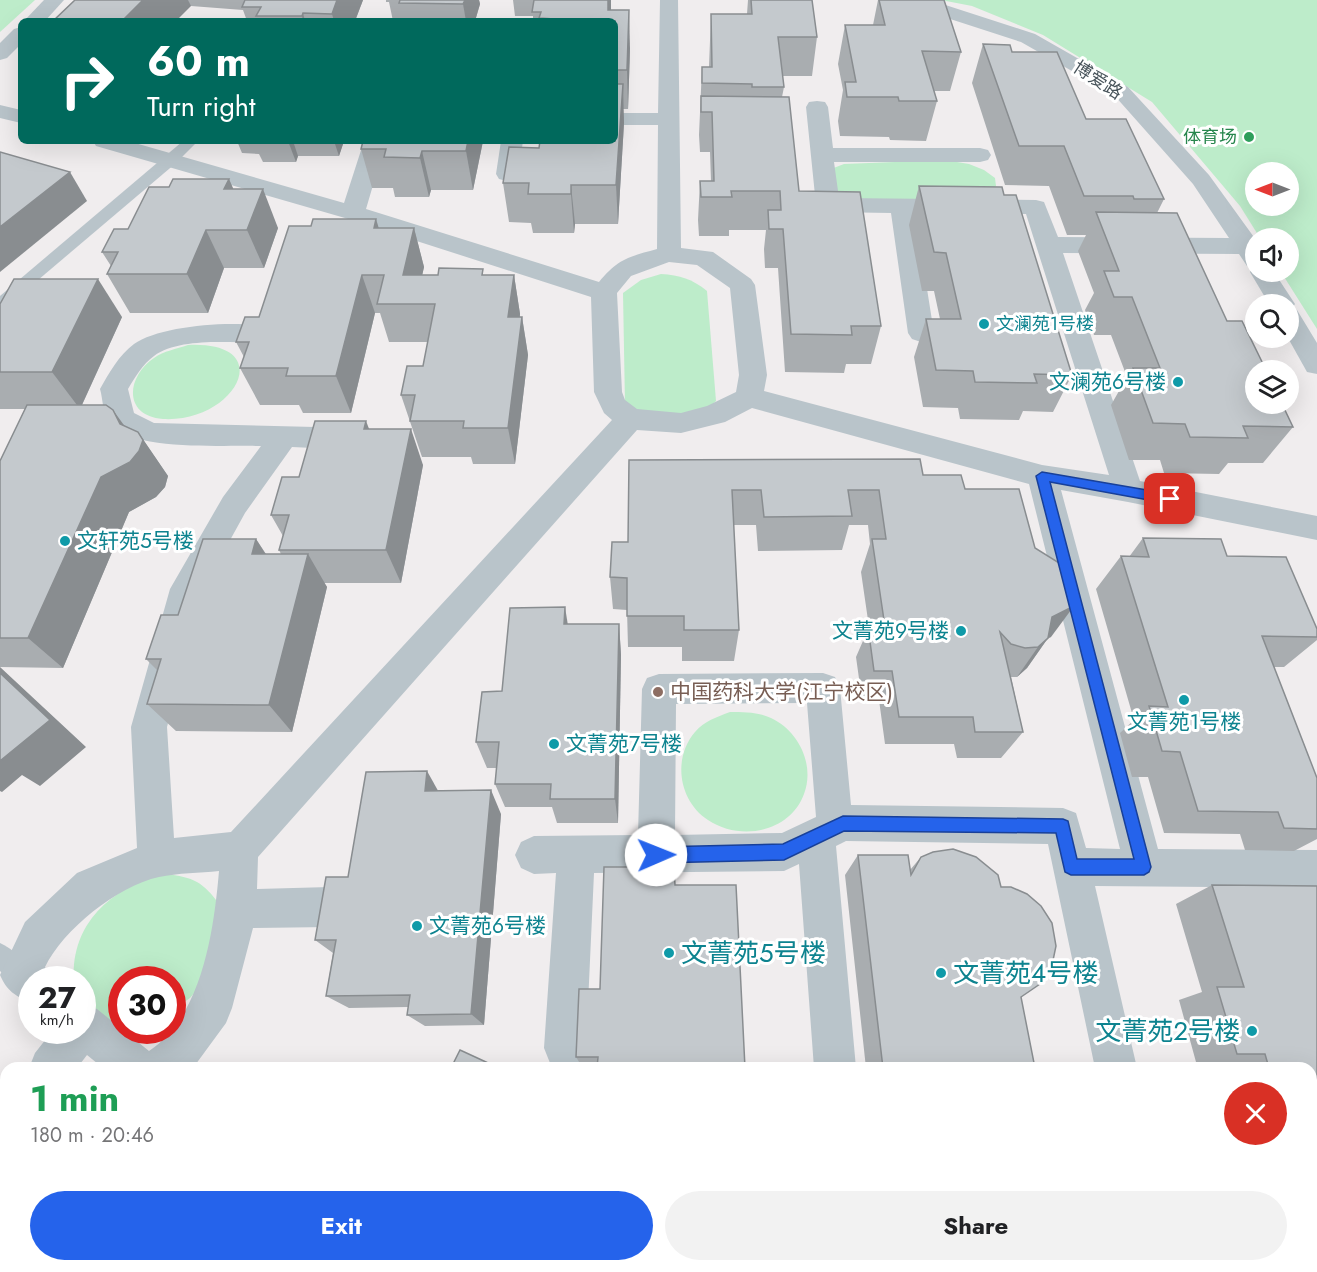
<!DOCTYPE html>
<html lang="en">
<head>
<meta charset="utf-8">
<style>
	body { margin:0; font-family:Jost,"Noto Sans SC",sans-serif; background:#f2f2f2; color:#202124; height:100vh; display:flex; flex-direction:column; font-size:22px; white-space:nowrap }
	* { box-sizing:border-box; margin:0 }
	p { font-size:20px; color:#757577 }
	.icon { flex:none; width:33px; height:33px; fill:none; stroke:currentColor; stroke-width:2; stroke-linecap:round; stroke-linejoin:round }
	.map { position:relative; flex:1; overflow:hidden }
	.side { position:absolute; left:0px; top:1062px; width:1317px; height:210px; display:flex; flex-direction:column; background:#fff; border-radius:18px 18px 0 0; box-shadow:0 6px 24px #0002 }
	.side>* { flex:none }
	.banner { position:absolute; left:18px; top:18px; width:600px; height:126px; border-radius:9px; box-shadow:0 6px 24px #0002; background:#00695c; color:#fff; overflow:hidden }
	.needle { width:39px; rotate:270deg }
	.buttons { position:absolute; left:1245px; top:162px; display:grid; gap:12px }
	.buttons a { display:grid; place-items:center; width:54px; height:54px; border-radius:50%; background:#fff; box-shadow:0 6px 24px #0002; font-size:30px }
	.speed { position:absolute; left:18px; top:966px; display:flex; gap:12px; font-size:30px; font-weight:700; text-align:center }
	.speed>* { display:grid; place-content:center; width:78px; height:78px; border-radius:50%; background:#fff; box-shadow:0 6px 24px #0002; line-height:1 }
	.speed small { font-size:15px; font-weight:400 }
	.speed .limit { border:9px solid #d22; background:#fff; color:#111 }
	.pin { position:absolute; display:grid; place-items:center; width:51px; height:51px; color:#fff; margin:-26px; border-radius:12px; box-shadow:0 3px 9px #0006 }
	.me { position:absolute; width:66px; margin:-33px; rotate:89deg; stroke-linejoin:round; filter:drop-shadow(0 0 4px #0008) }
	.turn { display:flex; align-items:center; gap:21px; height:126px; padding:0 30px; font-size:27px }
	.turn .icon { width:78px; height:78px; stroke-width:2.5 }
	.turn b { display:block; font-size:42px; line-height:51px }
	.round { display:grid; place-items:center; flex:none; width:63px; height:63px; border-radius:32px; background:#f2f2f2 }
	.headline { display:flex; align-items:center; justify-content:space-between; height:102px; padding:0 30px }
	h1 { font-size:36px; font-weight:700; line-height:45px; color:#1e9e55 }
	.cta { display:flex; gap:12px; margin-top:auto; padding:12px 30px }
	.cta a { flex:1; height:69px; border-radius:36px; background:#2563eb; color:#fff; font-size:24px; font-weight:700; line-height:69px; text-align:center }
	.cta a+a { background:#f2f2f2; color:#202124 }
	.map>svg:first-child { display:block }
</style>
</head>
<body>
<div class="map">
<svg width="1317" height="1272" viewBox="0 0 1317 1272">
	<rect width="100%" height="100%" fill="#f0edee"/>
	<g fill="#bdecca" fill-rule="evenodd">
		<polygon points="0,0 35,0 0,32"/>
		<path d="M 941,0 L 1317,0 L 1317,329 L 1281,272 L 1288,272 L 1288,238 L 1260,238 L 1240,206 L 1152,102 L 1043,35 L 972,6 ZM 1256,172 L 1288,172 L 1288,206 L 1256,206 Z"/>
		<polygon points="945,160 969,164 984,170 995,178 996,186 984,198 874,203 833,190 831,169 844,164"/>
		<path d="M 661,274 C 680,275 692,279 707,291 L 716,401 L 703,414 L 649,418 L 625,405 L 623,293 L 641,280 Z"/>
		<path d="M 188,345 C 280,341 235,423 163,419 C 123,416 126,377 154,358 C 164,351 176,349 188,345 Z"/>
		<path d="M 730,712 C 744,712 758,712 771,718 C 799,731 815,765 804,794 C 790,832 741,842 708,820 C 679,801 672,759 695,732 C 704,721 717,717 730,712 Z"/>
		<path d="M 165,874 C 194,877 203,882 220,905 L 208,977 L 190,998 L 173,1010 L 172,980 L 122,980 L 121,1024 L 100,1018 L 83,1001 L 82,980 L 74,979 C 71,922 114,886 165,874 Z"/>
	</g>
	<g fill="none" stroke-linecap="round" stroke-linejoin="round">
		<g fill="#b9c4ca" fill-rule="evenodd">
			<polygon points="183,141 198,141 176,163 5,308 0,309 0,296"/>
			<path d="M 0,943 C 13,949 26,961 32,974 L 28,982 L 20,986 L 12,982 L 0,971 Z"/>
			<polygon points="370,1266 402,1266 405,1272 373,1272"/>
		</g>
		<g fill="#b9c4ca" fill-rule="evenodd">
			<polygon points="44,0 64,0 45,21 24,21"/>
			<path d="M 660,0 L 678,0 L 681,248 L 713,252 L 751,279 L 755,285 L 767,375 L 764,391 L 1042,465 L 1109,475 L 1026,214 L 915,213 L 934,333 L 930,339 L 921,342 L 912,339 L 908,333 L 891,213 L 828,212 L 820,210 L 816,205 L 806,107 L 809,102 L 817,101 L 825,102 L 828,107 L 833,148 L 980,148 L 988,150 L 991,155 L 988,160 L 980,162 L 834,162 L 839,198 L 1036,200 L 1044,202 L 1058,237 L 1229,238 L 1193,184 L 1114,95 L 1021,42 L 904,4 L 902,0 L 930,0 L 1035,34 L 1128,87 L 1209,175 L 1256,240 L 1256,272 L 1274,272 L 1295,304 L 1292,308 L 1297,310 L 1317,343 L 1317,374 L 1307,372 L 1288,338 L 1288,304 L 1269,304 L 1250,272 L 1253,267 L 1247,266 L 1239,254 L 1063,253 L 1140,481 L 1317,516 L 1317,540 L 1128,502 L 1061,490 L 1158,849 L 1317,850 L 1317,888 L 1095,886 L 1137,1068 L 1095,1068 L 1048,844 L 846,841 L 836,846 L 856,1068 L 814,1068 L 799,864 L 784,871 L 594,873 L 586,1048 L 580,1063 L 568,1068 L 550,1063 L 544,1048 L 556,873 L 534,874 L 521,868 L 515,855 L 521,842 L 534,836 L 638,835 L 642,689 L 647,678 L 659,674 L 823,673 L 835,677 L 840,688 L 851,805 L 1063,808 L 1076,813 L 1086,848 L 1120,849 L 1029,484 L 752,408 L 725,422 L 681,433 L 637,430 L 258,857 L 257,889 L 330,887 L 344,893 L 350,907 L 344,921 L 330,927 L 253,928 L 232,1008 L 226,1023 L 193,1068 L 103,1068 L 87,1055 L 77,1068 L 29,1068 L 35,1053 L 53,1030 L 82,1030 L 82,1003 L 97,1009 L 149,1051 C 202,1017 214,930 219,871 C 200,873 178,873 159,877 C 117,886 63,930 45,967 L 51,980 L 32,980 L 32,1003 C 15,996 7,991 0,975 L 25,922 L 77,873 L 137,848 L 131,727 L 170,589 L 223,497 L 261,446 C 226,445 133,451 110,425 C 103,417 103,399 100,389 C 109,373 119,355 134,344 C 160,325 240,319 271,328 L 275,334 L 271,340 L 262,343 C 232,343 180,337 154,356 C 143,364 135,377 128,389 L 134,413 L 154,423 L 356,428 L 366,431 L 370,439 L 366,447 L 356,450 L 292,447 L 245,513 L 202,591 L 167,727 L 174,838 L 231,832 L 612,420 L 604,413 L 594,392 L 591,297 L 345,218 L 96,146 L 93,141 L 128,141 L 344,203 L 364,141 L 386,141 L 366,209 L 599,282 C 618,259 628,257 657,249 L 658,125 L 615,125 L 615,113 L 658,113 ZM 669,262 L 697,265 L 730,288 L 739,375 L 736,392 L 707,406 L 681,413 L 637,409 L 625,400 L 622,392 L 617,293 L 631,276 ZM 807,703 L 816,817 L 782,833 L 675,835 L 676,704 Z"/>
			<polygon points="21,27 21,44 7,58 0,60 0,43 14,29"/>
			<polygon points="0,105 21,110 21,123 0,118"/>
			<polygon points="501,141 523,141 518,174 515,179 507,181 499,179 496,174"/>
			<polygon points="6,1098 6,1146 0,1149 0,1101"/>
		</g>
	</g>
	<g fill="#a9adb0">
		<polygon points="75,0 363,0 355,21 247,21 243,10 191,6"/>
		<polygon points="386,0 479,0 480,4 475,21 393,21 389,2 386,2"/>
		<polygon points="513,0 611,0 611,10 630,49 628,109 623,109 624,123 618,224 575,224 574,233 533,233 531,223 509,222 503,183 539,148 615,141 615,21 533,21 533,16 515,16"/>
		<polygon points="748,0 812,0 817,37 812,76 782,76 784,87 782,97 799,191 881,326 871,364 846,364 844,373 785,372 778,268 765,268 764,249 766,230 729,230 729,236 699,236 698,220 700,181 711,181 710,152 700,152 699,135 702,67 709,67 711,14 747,14"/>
		<polygon points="878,0 944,0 961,52 950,91 934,91 937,101 926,141 890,140 889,137 840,136 838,121 843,90 838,64 845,25 873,25"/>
		<polygon points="983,44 1012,52 1086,119 1164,199 1157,213 1227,321 1293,427 1263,463 1228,463 1219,474 1164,473 1160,460 1129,460 1111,405 1127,377 1111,335 1094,335 1085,310 1094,293 1078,251 1086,235 1067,235 1049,186 1005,185 972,83"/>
		<polygon points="237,141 344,141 339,156 298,156 296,162 263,162 259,154 242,153"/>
		<polygon points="363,141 483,141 473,190 431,190 429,197 395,197 393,188 372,188 361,149"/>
		<polygon points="229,179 233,189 278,228 264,268 224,268 208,313 130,313 107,274 111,266 102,252 128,229 169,187"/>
		<polygon points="919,186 1004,195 1072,375 1053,412 1023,411 1019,420 960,419 958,408 923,407 914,357 926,319 940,319 934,291 922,291 909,225"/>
		<polygon points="379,228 414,228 424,267 422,275 514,275 520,314 520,317 522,317 528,355 515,464 473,464 471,457 422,457 401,395 423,366 428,342 389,342 380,313 375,313 351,413 303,413 299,405 260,405 240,368 244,357 236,342 259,317"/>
		<polygon points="0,304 122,317 82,405 138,432 168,476 165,487 156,497 129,512 63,668 0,667 0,461 25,409 0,409"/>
		<polygon points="369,429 423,465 401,583 324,583 327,587 292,732 176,731 147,704 158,671 146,659 178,615 256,539 266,554 281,554 279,550 283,536 271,515 299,477"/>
		<polygon points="629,460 923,475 965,489 1051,637 1048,638 1027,668 1017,677 1011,677 1023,732 1001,758 957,758 954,744 885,744 879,700 862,700 856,657 869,627 861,572 870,544 868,525 849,525 842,550 758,551 756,525 733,525 739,630 734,661 682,661 682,647 628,647 627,610 613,609 610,577 628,542"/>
		<polygon points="1143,538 1227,556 1317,629 1317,640 1284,667 1274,667 1317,778 1317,839 1294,851 1245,850 1240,834 1164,833 1148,777 1132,777 1120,733 1134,720 1096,589 1121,556 1129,557"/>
		<polygon points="568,624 619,624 621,655 618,823 557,823 552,807 505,807 495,784 497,768 487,768 476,742 502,691"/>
		<polygon points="438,791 501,814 484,1025 425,1026 407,1015 408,1007 349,1008 326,996 333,953 315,940 348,877"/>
		<polygon points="858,855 910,870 921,857 1021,997 1035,1068 866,1068 845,875"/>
		<polygon points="1212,885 1317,886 1317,1272 1150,1272 1148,1266 1311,1266 1311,1068 1223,1068 1222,1062 1196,1062 1179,1000 1202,992 1176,904"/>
		<polygon points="600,989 597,1065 581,1065 576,1057"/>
		<polygon points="717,1266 1074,1266 1076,1272 715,1272"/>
	</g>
	<g fill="#898d90">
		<polygon points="143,0 188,0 191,6 176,21 122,21"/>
		<polygon points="337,0 363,0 355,21 334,21 332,14"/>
		<polygon points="465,0 479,0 480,4 475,21 466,21 463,4"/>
		<polygon points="608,0 611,0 611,16 608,10"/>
		<polygon points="629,10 630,49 628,109 627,70"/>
		<polygon points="303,13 305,21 303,21 302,16"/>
		<polygon points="623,84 624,123 618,224 616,185"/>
		<polygon points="288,141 293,141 298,156 296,162"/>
		<polygon points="334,141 344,141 339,156"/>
		<polygon points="468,141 483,141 473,190 466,151"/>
		<polygon points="422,151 431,190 429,197 420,158"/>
		<polygon points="70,172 87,201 0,272 0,227"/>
		<polygon points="229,179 246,218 224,189"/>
		<polygon points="571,185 575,224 574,233 571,194"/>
		<polygon points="263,189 278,228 264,268 247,230"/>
		<polygon points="376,219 388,258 374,228"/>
		<polygon points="414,228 424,267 416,304 403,275"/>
		<polygon points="206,230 224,268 208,313 187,274"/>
		<polygon points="362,275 375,313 351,413 336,376"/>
		<polygon points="514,275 520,314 515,355 508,317"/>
		<polygon points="98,279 122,317 80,409 52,372"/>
		<polygon points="522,317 528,355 515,464 508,428"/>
		<polygon points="113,410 139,446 138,432 168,476 165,487 156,497 129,512 63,668 28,638 101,477 120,424"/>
		<polygon points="366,421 380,457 364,429"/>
		<polygon points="411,429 423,465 401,583 386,550"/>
		<polygon points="256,539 277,572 252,554"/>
		<polygon points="308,554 327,587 292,732 269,705"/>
		<polygon points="1074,606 1051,637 1030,647 1052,617"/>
		<polygon points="565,607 570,638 564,624"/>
		<polygon points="619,624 621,655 618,823 615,799"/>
		<polygon points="1048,638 1027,668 1017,677 1038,647"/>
		<polygon points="0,667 86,747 40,786 22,775 2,792 0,791"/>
		<polygon points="427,771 441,796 425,791"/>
		<polygon points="491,790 501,814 484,1025 471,1014"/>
	</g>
	<g fill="#c4c9cd" stroke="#898d90" stroke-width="1.5">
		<polygon points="75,0 143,0 122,21 53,21"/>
		<polygon points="245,0 337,0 332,14 303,13 302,16 256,16 261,7 242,7"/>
		<polygon points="400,0 465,0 463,4 399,3"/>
		<polygon points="534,0 608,0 608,10 629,10 627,70 615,70 615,21 554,21 554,19 539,18 541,12 532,12"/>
		<polygon points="751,0 812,0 817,37 778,37 784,87 752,87 752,84 702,83 702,67 712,67 711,14 752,14"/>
		<polygon points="879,0 944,0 961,52 922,51 937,101 899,101 898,97 847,97 845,82 856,82 845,25 885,25"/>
		<polygon points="983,44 1010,45 1012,52 1057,52 1086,119 1126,119 1164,199 1134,199 1133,196 1084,196 1064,146 1019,146"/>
		<polygon points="615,84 623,84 616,185 571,185 571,194 528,194 529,183 503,183 509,147 539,148 540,141 615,141"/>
		<polygon points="701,96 789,97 799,191 860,192 881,326 851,326 852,335 791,334 783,229 769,229 768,210 781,210 780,191 731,191 732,197 701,197 700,181 714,181 712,112 701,112"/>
		<polygon points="363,141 468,141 466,151 422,151 420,158 384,157 386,149 361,149"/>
		<polygon points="0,152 70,172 0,227"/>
		<polygon points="173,179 229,179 224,189 263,189 247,230 206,230 187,274 107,274 118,252 102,252 114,229 128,229 149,187 169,187"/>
		<polygon points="919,186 1002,187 1004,195 1016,195 1072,375 1034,374 1037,383 975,382 973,371 936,370 926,319 961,319 946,253 934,252"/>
		<polygon points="1096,212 1177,213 1227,321 1242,321 1266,370 1256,370 1256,404 1282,404 1293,427 1243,426 1248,438 1190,437 1185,424 1153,423 1133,368 1160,368 1132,297 1114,297 1104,271 1119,271"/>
		<polygon points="313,219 376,219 374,228 414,228 403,275 438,275 439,268 483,269 482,275 514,275 508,317 522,317 508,428 463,428 464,421 410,421 415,395 401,395 407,366 423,366 435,304 377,304 384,275 362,275 336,376 286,376 288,368 240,368 249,342 236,342 245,317 259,317 289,226 311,226"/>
		<polygon points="14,279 98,279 52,372 0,372 0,304"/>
		<polygon points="27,405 106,405 113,410 120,424 138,432 143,440 139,451 130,462 101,477 28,638 0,638 0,461"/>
		<polygon points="315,421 366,421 364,429 411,429 386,550 279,550 289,515 271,515 282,477 299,477"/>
		<polygon points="920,459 923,475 961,475 965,489 1019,489 1035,548 1064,566 1073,577 1078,594 1074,606 1052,617 1048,638 1038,647 1025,648 1011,644 1000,632 1023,732 975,732 973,717 899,717 892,671 874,671 868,627 885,627 872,539 886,539 879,490 848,490 852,516 764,517 761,490 732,490 739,630 684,630 684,616 627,616 627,578 610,577 612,542 628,542 629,460"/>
		<polygon points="1143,538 1221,539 1227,556 1286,557 1317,629 1317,637 1262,636 1317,778 1317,829 1284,828 1278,812 1198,811 1180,752 1162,751 1149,706 1168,707 1121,556 1149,557"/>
		<polygon points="203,539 256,539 252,554 308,554 269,705 147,704 161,659 146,659 161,615 178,615"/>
		<polygon points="565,607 564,624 619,624 615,799 550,799 551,784 495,784 499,742 476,742 482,692 502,691 510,608"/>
		<polygon points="0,673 50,720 0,761"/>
		<polygon points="427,771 425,791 491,790 471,1014 407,1015 410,995 326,996 336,940 315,940 326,877 348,877 366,772"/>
		<polygon points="953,849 976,857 998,875 1001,887 1011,887 1027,894 1041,906 1052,923 1056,946 1051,970 1040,984 1021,997 1035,1068 883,1068 858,855 908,855 911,875 921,857 933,852"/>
		<polygon points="604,867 674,867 675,885 736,885 745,1068 597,1068 598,1057 576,1057 579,989 600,989"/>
		<polygon points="1212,885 1317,886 1317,1272 1189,1272 1188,1266 1311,1266 1311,1068 1269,1068 1265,1054 1237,1054 1217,987 1244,987"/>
		<polygon points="460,1050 499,1068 451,1068"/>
		<polygon points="724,1266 1074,1266 1076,1272 723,1272"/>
	</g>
	<polygon fill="#2563eb" stroke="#184099" stroke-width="1.5" points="1042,472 1170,494 1176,499 1170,504 1050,482 1151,867 1149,872 1144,875 1071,875 1065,872 1056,833 844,831 784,860 656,863 651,860 649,855 651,850 656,847 783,844 843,816 1063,819 1068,821 1077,859 1134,859 1036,476"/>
	<circle fill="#2e9e5b" stroke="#fff" stroke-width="2" cx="1249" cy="137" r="6"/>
	<g fill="#0f9aa8" stroke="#fff" stroke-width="2">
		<circle cx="984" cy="324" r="6"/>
		<circle cx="1178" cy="382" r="6"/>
		<circle cx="65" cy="541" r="6"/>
		<circle cx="961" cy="631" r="6"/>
		<circle cx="1184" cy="700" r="6"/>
		<circle cx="554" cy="744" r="6"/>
		<circle cx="417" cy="926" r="6"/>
		<circle cx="669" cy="953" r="6"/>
		<circle cx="941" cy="973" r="6"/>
		<circle cx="1252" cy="1031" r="6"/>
	</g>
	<circle fill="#8d6e63" stroke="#fff" stroke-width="2" cx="658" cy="692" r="6"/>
	<g text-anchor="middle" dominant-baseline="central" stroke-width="6" stroke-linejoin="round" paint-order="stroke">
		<g font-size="18" fill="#47535a" stroke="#fff">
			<text transform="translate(1098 80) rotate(33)">博爱路</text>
		</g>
		<g font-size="18" fill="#27864d" stroke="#fff" text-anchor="end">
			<text x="1237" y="137">体育场</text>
		</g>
		<g font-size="18" fill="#0d838f" stroke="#fff" text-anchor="start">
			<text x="996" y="324">文澜苑1号楼</text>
		</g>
		<g font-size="21" fill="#0d838f" stroke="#fff" text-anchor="start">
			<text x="1166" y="382" text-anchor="end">文澜苑6号楼</text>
			<text x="77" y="541">文轩苑5号楼</text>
			<text x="949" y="631" text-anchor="end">文菁苑9号楼</text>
			<text x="1184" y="722" text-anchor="middle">文菁苑1号楼</text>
			<text x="566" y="744">文菁苑7号楼</text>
			<text x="429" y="926">文菁苑6号楼</text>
		</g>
		<g font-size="21" fill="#785e54" stroke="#fff" text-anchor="start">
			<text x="670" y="692">中国药科大学(江宁校区)</text>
		</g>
		<g font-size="26" fill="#0d838f" stroke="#fff" text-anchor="start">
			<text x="681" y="953">文菁苑5号楼</text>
			<text x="953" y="973">文菁苑4号楼</text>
			<text x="1240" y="1031" text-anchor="end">文菁苑2号楼</text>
		</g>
	</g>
</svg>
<div class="buttons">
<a><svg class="needle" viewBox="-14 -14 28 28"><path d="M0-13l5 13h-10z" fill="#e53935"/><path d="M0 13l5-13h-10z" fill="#757577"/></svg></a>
<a><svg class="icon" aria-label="sound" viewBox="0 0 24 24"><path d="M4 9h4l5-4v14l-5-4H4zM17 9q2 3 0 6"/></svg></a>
<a><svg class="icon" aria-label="search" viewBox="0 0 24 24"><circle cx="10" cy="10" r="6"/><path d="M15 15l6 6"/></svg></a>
<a><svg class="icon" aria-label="layers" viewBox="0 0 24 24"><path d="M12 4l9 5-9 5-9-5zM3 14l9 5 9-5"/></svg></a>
</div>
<div class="speed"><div>27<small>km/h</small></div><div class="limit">30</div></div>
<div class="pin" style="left:1170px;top:499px;background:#d93025"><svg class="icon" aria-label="arrive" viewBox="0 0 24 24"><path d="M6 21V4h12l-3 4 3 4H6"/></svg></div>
<svg class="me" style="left:656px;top:855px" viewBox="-20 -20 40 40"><circle r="19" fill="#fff"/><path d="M0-13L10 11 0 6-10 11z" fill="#2563eb"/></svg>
<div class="banner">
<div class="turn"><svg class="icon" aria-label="right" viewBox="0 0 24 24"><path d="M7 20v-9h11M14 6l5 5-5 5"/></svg><div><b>60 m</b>Turn right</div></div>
</div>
<section class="side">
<div class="headline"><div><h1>1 min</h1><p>180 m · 20:46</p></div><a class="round" style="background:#d93025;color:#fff"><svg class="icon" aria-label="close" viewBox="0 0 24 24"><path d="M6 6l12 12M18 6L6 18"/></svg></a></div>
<div class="cta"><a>Exit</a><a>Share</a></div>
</section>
</div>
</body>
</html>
